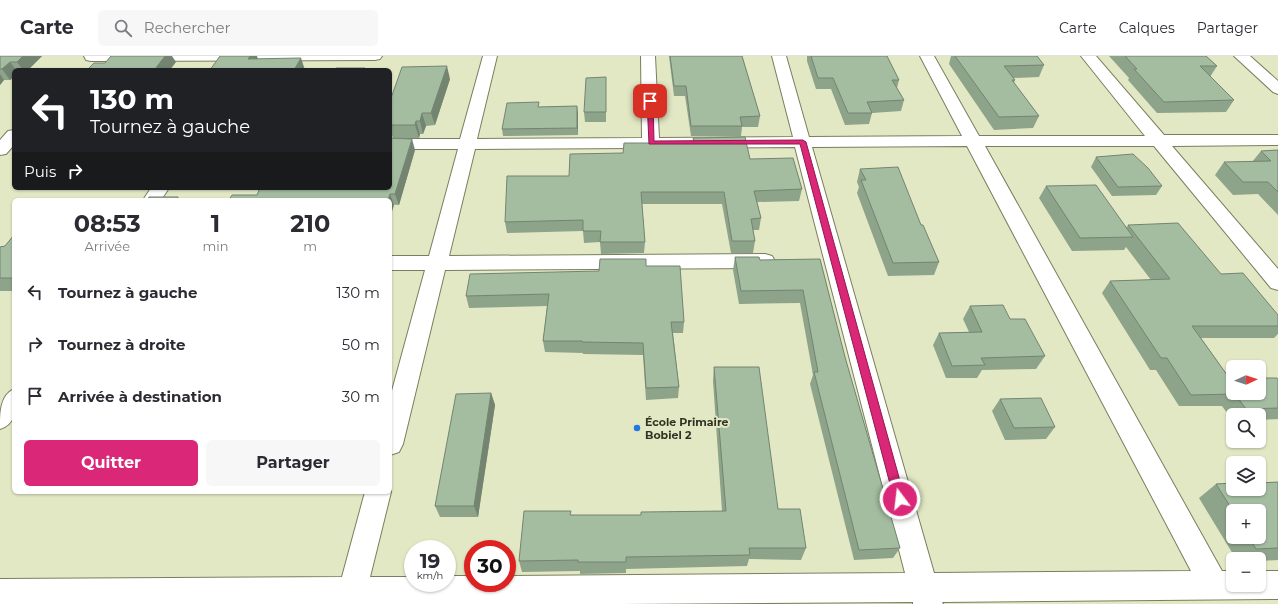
<!DOCTYPE html>
<html lang="fr">
<head>
<meta charset="utf-8">
<style>
	body { margin:0; font-family:Montserrat,sans-serif; background:#f7f7f7; color:#2b2b33; height:100vh; display:flex; flex-direction:column; font-size:15px; white-space:nowrap }
	* { box-sizing:border-box; margin:0 }
	p { font-size:13px; color:#7c7c81 }
	.icon { flex:none; width:22px; height:22px; fill:none; stroke:currentColor; stroke-width:2; stroke-linecap:round; stroke-linejoin:round }
	.map { position:relative; flex:1; overflow:hidden }
	.side { position:absolute; left:12px; top:142px; width:380px; height:296px; display:flex; flex-direction:column; background:#fff; border-radius:6px; box-shadow:0 1px 3px #0004 }
	.side>* { flex:none }
	.banner { position:absolute; left:12px; top:12px; width:380px; height:122px; border-radius:6px; box-shadow:0 1px 3px #0004; background:#202124; color:#fff; overflow:hidden }
	.needle { width:26px; rotate:87deg }
	.tools { position:absolute; left:1226px; top:304px; display:grid; gap:8px }
	.tools a { display:grid; place-items:center; width:40px; height:40px; border-radius:6px; background:#fff; box-shadow:0 1px 3px #0004; font-size:20px }
	.speed { position:absolute; left:404px; top:484px; display:flex; gap:8px; font-size:20px; font-weight:700; text-align:center }
	.speed>* { display:grid; place-content:center; width:52px; height:52px; border-radius:50%; background:#fff; box-shadow:0 1px 3px #0004; line-height:1 }
	.speed small { font-size:10px; font-weight:400 }
	.speed .limit { border:6px solid #d22; background:#fff; color:#111 }
	.pin { position:absolute; display:grid; place-items:center; width:34px; height:34px; color:#fff; margin:-17px; border-radius:8px; box-shadow:0 2px 6px #0006 }
	.me { position:absolute; width:44px; margin:-22px; rotate:345deg; stroke-linejoin:round; filter:drop-shadow(0 0 3px #0008) }
	.turn { display:flex; align-items:center; gap:14px; height:84px; padding:0 12px; font-size:18px }
	.turn .icon { width:52px; height:52px; stroke-width:2.5 }
	.turn b { display:block; font-size:28px; line-height:34px }
	.then { display:flex; align-items:center; height:38px; padding:0 12px; background:#0003; gap:8px; font-size:15px }
	.eta { display:flex; justify-content:space-evenly; align-items:center; height:68px; text-align:center }
	.eta b { font-size:24px; font-weight:700; line-height:28px }
	.primary-button { display:flex; gap:8px; margin-top:auto; padding:8px 12px }
	.primary-button a { flex:1; height:46px; border-radius:6px; background:#db2777; color:#fff; font-size:16px; font-weight:700; line-height:46px; text-align:center }
	.primary-button a+a { background:#f7f7f7; color:#2b2b33 }
	ul { padding:0; list-style:none }
	li { display:flex; align-items:center; gap:12px; height:52px; padding:0 12px }
	li div { flex:1 }
	li b { display:block; font-size:15px }
	li em { font-style:normal }
	header { display:flex; align-items:center; gap:24px; box-sizing:border-box; height:56px; padding:0 20px; background:#fff; border-bottom:1px solid #e1e1e2 }
	header strong { font-size:19px }
	nav { display:flex; gap:22px; margin-inline-start:auto; font-size:14px }
	.search { width:280px; height:36px; background:#f7f7f7; display:flex; align-items:center; gap:10px; box-sizing:border-box; padding:0 14px; border-radius:6px; color:#7c7c81; font-size:15px }
	.map>svg:first-child { display:block }
</style>
</head>
<body>
<header>
<strong>Carte</strong>
<div class="search"><svg class="icon" aria-label="search" viewBox="0 0 24 24"><circle cx="10" cy="10" r="6"/><path d="M15 15l6 6"/></svg>Rechercher</div>
<nav><a>Carte</a><a>Calques</a><a>Partager</a></nav>
</header>
<div class="map">
<svg width="1278" height="548" viewBox="0 0 1278 548">
	<rect width="100%" height="100%" fill="#e3e8c4"/>
	<g fill="none" stroke-linecap="round" stroke-linejoin="round">
		<defs>
			<g id="street">
				<polygon points="84,0 382,0 380,3 375,4 91,5 86,4"/>
				<path d="M 483,0 L 497,0 L 477,83 L 642,82 L 641,0 L 655,0 L 659,82 L 793,81 L 772,0 L 786,0 L 809,81 L 962,80 L 920,0 L 934,0 L 979,80 L 1145,80 L 1081,0 L 1096,0 L 1164,79 L 1278,79 L 1278,89 L 1172,90 L 1278,213 L 1278,234 L 1271,232 L 1154,90 L 985,90 L 1222,515 L 1233,515 L 1233,529 L 1259,529 L 1259,515 L 1278,515 L 1278,543 L 942,546 L 943,548 L 913,548 L 913,546 L 622,548 L 0,548 L 0,523 L 342,521 L 365,436 L 390,436 L 390,433 L 391,436 L 370,521 L 413,521 L 413,527 L 447,527 L 447,520 L 473,520 L 473,527 L 507,527 L 507,520 L 905,517 L 795,91 L 475,93 L 449,200 L 765,198 L 772,200 L 775,205 L 772,210 L 765,212 L 445,214 L 403,388 L 399,396 L 390,399 L 390,342 L 425,214 L 390,214 L 390,200 L 429,200 L 458,93 L 390,93 L 390,83 L 460,83 ZM 967,90 L 1191,515 L 934,517 L 812,91 Z"/>
				<polygon points="1234,0 1250,0 1278,25 1278,38 1273,36"/>
				<polygon points="14,74 14,89 6,98 0,99 0,84 8,75"/>
				<polygon points="151,132 169,132 161,144 143,144"/>
				<path d="M 14,333 C 14,350 19,367 0,373 C 0,356 0,340 14,333 Z"/>
			</g>
		</defs>
		<use href="#street" stroke="#7a7e5e" stroke-width="2"/>
		<use href="#street" fill="#fff" fill-rule="evenodd"/>
	</g>
	<g fill="#8da38a" fill-rule="evenodd">
		<polygon points="0,0 42,0 28,14 14,14 14,21 10,24 4,24 0,29"/>
		<polygon points="669,0 742,0 760,60 758,71 742,71 741,80 691,80 685,40 674,40"/>
		<polygon points="807,0 887,0 899,24 897,32 904,44 901,55 872,57 869,68 845,69 831,33 816,33 807,5"/>
		<polygon points="951,0 1037,0 1044,9 1039,21 1013,22 1015,24 1014,27 1039,60 1033,72 994,74 949,8"/>
		<polygon points="1109,0 1206,0 1217,10 1210,21 1234,44 1226,56 1157,57 1128,24 1129,22"/>
		<polygon points="606,21 606,66 585,66 584,56"/>
		<polygon points="450,23 435,69 426,70 423,78 420,78 419,82 393,82 392,79 390,79 390,45"/>
		<polygon points="577,50 578,79 503,80 502,73 539,51"/>
		<polygon points="693,82 750,103 802,133 799,145 757,146 761,162 759,174 753,174 755,185 753,197 731,197 722,148 642,148 645,186 644,197 601,198 600,186 584,187 583,175 507,177 505,166 569,120 623,97 693,87"/>
		<polygon points="415,94 399,149 257,139 390,132"/>
		<polygon points="1278,94 1278,159 1258,138 1233,139 1215,119 1224,106 1252,106 1261,95"/>
		<polygon points="1096,101 1162,130 1156,139 1112,140 1091,111"/>
		<polygon points="860,113 921,169 939,206 934,219 888,220 857,137 859,131 857,126"/>
		<polygon points="1046,130 1127,171 1128,169 1221,218 1278,259 1278,278 1274,282 1201,282 1230,323 1278,323 1278,363 1259,364 1259,359 1233,359 1233,365 1222,350 1179,350 1156,314 1150,314 1102,237 1110,225 1151,224 1126,191 1124,194 1072,195 1039,142"/>
		<polygon points="14,179 14,235 0,235 0,191 5,190"/>
		<polygon points="735,201 760,204 820,203 845,301 900,492 893,502 854,504 810,328 813,319 800,247 739,248 733,214"/>
		<polygon points="646,210 684,266 683,277 673,277 679,331 678,342 646,344 643,299 583,298 583,297 545,296 543,285 547,250 469,252 466,240 599,215"/>
		<polygon points="970,250 1045,300 1036,313 982,314 977,322 946,322 933,289 939,277 969,276 963,263"/>
		<polygon points="714,311 778,453 806,492 801,504 749,503 747,510 626,513 626,517 580,518 580,515 522,516 519,505 571,459 641,459 722,455 713,325"/>
		<polygon points="491,337 495,349 478,461 440,461 435,450"/>
		<polygon points="1000,343 1055,371 1046,383 1005,384 992,355"/>
		<path d="M 1278,426 L 1278,504 L 1259,505 L 1259,503 L 1236,503 L 1199,442 L 1216,428 ZM 1233,455 L 1259,481 L 1233,481 Z"/>
	</g>
	<g fill="#738471">
		<polygon points="23,0 42,0 28,14 23,14 17,6"/>
		<polygon points="165,0 172,0 176,6 170,14 155,13"/>
		<polygon points="250,0 257,0 259,6 248,3"/>
		<polygon points="301,2 305,14 294,14"/>
		<polygon points="10,6 16,14 14,14 14,21 10,24 2,13"/>
		<polygon points="447,10 450,23 435,69 431,57"/>
		<polygon points="0,18 4,24 0,29"/>
		<polygon points="577,50 578,57 578,79 577,72"/>
		<polygon points="422,57 426,70 423,78 420,65"/>
		<polygon points="416,65 420,78 419,82 415,69"/>
		<polygon points="412,83 415,94 399,149 395,138"/>
		<polygon points="390,138 394,149 390,162 390,144 388,144"/>
		<polygon points="178,141 180,144 176,144"/>
		<polygon points="390,237 392,243 390,250"/>
		<polygon points="491,337 495,349 478,461 474,450"/>
	</g>
	<g fill="#a4bda1" stroke="#738471">
		<polygon points="0,0 23,0 17,6 10,6 2,13 0,13"/>
		<polygon points="111,0 165,0 155,13 172,13 171,14 87,14 94,7 105,7"/>
		<polygon points="220,0 250,0 248,3 301,2 294,14 210,14"/>
		<polygon points="670,0 742,0 760,60 740,61 742,70 691,70 686,30 674,30"/>
		<polygon points="811,0 887,0 899,24 892,24 904,44 867,46 872,57 848,57 833,22 818,22"/>
		<polygon points="955,0 1037,0 1044,9 1004,10 1015,24 1012,24 1039,60 999,61"/>
		<polygon points="1125,0 1206,0 1217,10 1200,10 1234,44 1164,46 1134,13 1137,13"/>
		<polygon points="447,10 431,57 422,57 420,65 416,65 415,69 390,69 390,45 402,11"/>
		<polygon points="336,12 365,12 364,14 335,14"/>
		<polygon points="606,21 606,56 584,56 586,22"/>
		<polygon points="539,46 538,51 577,50 577,72 502,73 507,47"/>
		<polygon points="745,81 750,103 793,102 802,133 754,135 761,162 751,163 755,185 732,185 724,136 641,136 645,186 600,186 601,175 583,175 583,164 505,166 507,120 569,120 570,98 623,97 624,87 694,87 693,82"/>
		<polygon points="390,82 412,83 395,138 390,138 388,144 229,144 232,139 257,139 260,132 390,132"/>
		<polygon points="1278,94 1278,136 1268,126 1243,126 1224,106 1271,105 1261,95"/>
		<polygon points="1133,98 1148,112 1162,130 1118,131 1096,101"/>
		<polygon points="898,111 921,169 923,169 939,206 893,207 861,124 866,124 860,113"/>
		<polygon points="1096,129 1133,181 1080,182 1046,130"/>
		<polygon points="149,141 178,141 176,144 147,144"/>
		<polygon points="1178,167 1221,218 1243,217 1278,259 1278,270 1192,270 1230,323 1233,323 1233,337 1259,337 1259,322 1277,322 1278,323 1278,352 1246,353 1235,338 1191,339 1167,302 1161,302 1110,225 1170,223 1128,169"/>
		<polygon points="14,179 14,222 0,222 0,191 5,190"/>
		<polygon points="735,201 759,201 760,204 820,203 845,301 900,492 859,494 814,316 818,316 803,234 741,235"/>
		<polygon points="600,203 646,203 646,210 680,210 684,266 671,266 679,331 646,332 643,287 582,286 582,285 543,285 549,238 466,240 470,218 599,215"/>
		<polygon points="1003,249 1010,263 1025,263 1045,300 981,302 985,309 952,310 939,277 982,276 970,250"/>
		<polygon points="714,311 759,311 778,453 800,453 806,492 749,492 750,499 626,501 626,506 578,506 578,504 519,505 524,455 571,455 570,459 641,459 641,456 726,455"/>
		<polygon points="491,337 474,450 435,450 456,338"/>
		<polygon points="1041,342 1055,371 1014,372 1000,343"/>
		<polygon points="1278,426 1278,492 1256,493 1249,481 1259,481 1259,455 1233,455 1216,428 1233,427 1233,433 1259,433 1259,427"/>
	</g>
	<polygon fill="#db2777" stroke="#8e194d" points="647,44 653,45 654,85 803,84 806,86 905,443 903,446 900,448 896,446 894,443 800,88 649,88"/>
	<circle fill="#2278e2" stroke="#e3e8c4" stroke-width="1.5" cx="637" cy="372" r="4"/>
	<g text-anchor="middle" dominant-baseline="central" stroke-width="4" stroke-linejoin="round" paint-order="stroke">
		<g font-size="11" font-weight="bold" fill="#303224" stroke="#e3e8c4" text-anchor="start">
			<text x="645" y="366">École Primaire<tspan x="645" dy="13">Bobiel 2</tspan></text>
		</g>
	</g>
</svg>
<div class="tools">
<a><svg class="needle" viewBox="-14 -14 28 28"><path d="M0-13l5 13h-10z" fill="#e53935"/><path d="M0 13l5-13h-10z" fill="#7c7c81"/></svg></a>
<a><svg class="icon" aria-label="search" viewBox="0 0 24 24"><circle cx="10" cy="10" r="6"/><path d="M15 15l6 6"/></svg></a>
<a><svg class="icon" aria-label="layers" viewBox="0 0 24 24"><path d="M12 4l9 5-9 5-9-5zM3 14l9 5 9-5"/></svg></a>
<a>+</a>
<a>−</a>
</div>
<div class="speed"><div>19<small>km/h</small></div><div class="limit">30</div></div>
<div class="pin" style="left:650px;top:45px;background:#d93025"><svg class="icon" aria-label="arrive" viewBox="0 0 24 24"><path d="M6 21V4h12l-3 4 3 4H6"/></svg></div>
<svg class="me" style="left:900px;top:443px" viewBox="-20 -20 40 40"><circle r="17" fill="#db2777" stroke="#fff" stroke-width="3"/><path d="M0-11L8 9 0 5-8 9z" fill="#fff"/></svg>
<div class="banner">
<div class="turn"><svg class="icon" aria-label="left" viewBox="0 0 24 24"><path d="M17 20v-9H6M10 6l-5 5 5 5"/></svg><div><b>130 m</b>Tournez à gauche</div></div>
<div class="then">Puis<svg class="icon" aria-label="right" viewBox="0 0 24 24"><path d="M7 20v-9h11M14 6l5 5-5 5"/></svg></div>
</div>
<section class="side">
<div class="eta">
<div><b>08:53</b><p>Arrivée</p></div>
<div><b>1</b><p>min</p></div>
<div><b>210</b><p>m</p></div>
</div>
<ul>
<li><svg class="icon" aria-label="left" viewBox="0 0 24 24"><path d="M17 20v-9H6M10 6l-5 5 5 5"/></svg><div><b>Tournez à gauche</b></div><em>130 m</em></li>
<li><svg class="icon" aria-label="right" viewBox="0 0 24 24"><path d="M7 20v-9h11M14 6l5 5-5 5"/></svg><div><b>Tournez à droite</b></div><em>50 m</em></li>
<li><svg class="icon" aria-label="arrive" viewBox="0 0 24 24"><path d="M6 21V4h12l-3 4 3 4H6"/></svg><div><b>Arrivée à destination</b></div><em>30 m</em></li>
</ul>
<div class="primary-button"><a>Quitter</a><a>Partager</a></div>
</section>
</div>
</body>
</html>
